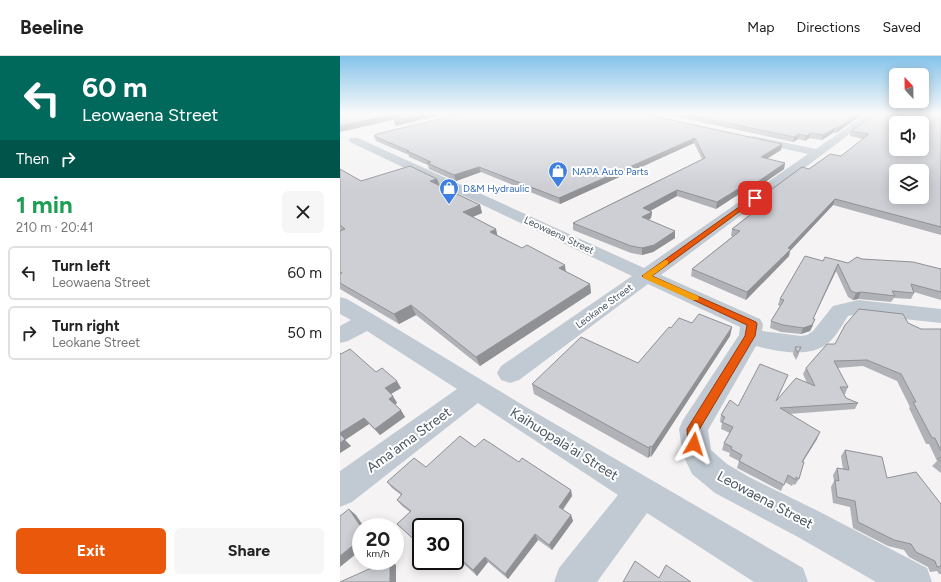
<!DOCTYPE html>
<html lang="en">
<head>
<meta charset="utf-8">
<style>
	body { margin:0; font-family:Figtree,sans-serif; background:#f6f6f6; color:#222; height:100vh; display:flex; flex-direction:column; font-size:15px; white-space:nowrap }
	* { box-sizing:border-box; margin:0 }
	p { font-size:13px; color:#767676 }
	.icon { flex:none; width:22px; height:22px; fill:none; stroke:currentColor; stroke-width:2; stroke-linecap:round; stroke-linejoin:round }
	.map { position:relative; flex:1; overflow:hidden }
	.side { display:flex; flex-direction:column; background:#fff; width:340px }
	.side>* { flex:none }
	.banner { background:#00695c; color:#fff; overflow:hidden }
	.needle { width:26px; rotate:338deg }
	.controls { position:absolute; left:549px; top:12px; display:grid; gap:8px }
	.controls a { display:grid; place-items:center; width:40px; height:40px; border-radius:6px; background:#fff; box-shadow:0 2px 10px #0003; font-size:20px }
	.speed { position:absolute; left:12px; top:462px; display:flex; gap:8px; font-size:20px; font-weight:700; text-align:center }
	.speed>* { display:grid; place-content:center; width:52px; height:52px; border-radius:50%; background:#fff; box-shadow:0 2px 10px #0003; line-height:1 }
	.speed small { font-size:10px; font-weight:400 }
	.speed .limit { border:2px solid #111; border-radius:6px; background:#fff; color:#111 }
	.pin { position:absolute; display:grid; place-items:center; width:34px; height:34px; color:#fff; margin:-17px; border-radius:8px; box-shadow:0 2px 6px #0006 }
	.me { position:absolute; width:44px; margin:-22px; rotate:6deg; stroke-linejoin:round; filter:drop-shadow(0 0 3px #0008) }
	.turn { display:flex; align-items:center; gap:14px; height:84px; padding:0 16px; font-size:18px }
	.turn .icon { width:52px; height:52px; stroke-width:2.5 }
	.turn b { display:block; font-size:28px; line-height:34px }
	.then { display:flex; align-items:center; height:38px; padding:0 16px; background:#0003; gap:8px; font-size:15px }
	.round { display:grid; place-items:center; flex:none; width:42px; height:42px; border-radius:6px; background:#f6f6f6 }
	.headline { display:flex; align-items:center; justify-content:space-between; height:68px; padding:0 16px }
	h1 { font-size:24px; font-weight:700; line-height:30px; color:#1e9e55 }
	.cta { display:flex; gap:8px; margin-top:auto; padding:8px 16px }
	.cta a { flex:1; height:46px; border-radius:6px; background:#ea580c; color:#fff; font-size:16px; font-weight:700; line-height:46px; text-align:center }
	.cta a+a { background:#f6f6f6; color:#222 }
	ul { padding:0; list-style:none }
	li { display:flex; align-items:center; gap:12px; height:54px; margin:0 8px 6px; padding:0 8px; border:2px solid #e0e0e0; border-radius:6px }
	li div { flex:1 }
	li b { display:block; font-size:15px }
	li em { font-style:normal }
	header { display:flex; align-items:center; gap:24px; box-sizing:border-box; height:56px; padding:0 20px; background:#fff; border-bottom:1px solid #e0e0e0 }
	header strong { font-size:19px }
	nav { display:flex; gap:22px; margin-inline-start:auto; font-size:14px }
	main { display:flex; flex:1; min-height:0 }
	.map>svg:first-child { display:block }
</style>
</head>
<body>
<header>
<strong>Beeline</strong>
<nav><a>Map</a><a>Directions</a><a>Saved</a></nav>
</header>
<main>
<section class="side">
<div class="banner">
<div class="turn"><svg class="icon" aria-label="left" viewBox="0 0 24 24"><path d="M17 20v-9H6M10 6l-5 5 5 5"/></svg><div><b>60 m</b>Leowaena Street</div></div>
<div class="then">Then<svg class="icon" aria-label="right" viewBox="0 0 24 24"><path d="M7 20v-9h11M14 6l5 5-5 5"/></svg></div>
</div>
<div class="headline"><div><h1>1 min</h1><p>210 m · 20:41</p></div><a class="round"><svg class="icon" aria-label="close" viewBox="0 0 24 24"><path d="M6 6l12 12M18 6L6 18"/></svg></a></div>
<ul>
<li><svg class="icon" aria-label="left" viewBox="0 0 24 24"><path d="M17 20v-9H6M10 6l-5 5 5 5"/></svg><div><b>Turn left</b><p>Leowaena Street</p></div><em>60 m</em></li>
<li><svg class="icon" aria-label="right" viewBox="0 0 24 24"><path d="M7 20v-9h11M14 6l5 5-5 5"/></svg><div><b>Turn right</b><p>Leokane Street</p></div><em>50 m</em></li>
</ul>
<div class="cta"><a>Exit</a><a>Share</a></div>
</section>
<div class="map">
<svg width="601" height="526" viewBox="0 0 601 526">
	<rect width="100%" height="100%" fill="#f5f3f3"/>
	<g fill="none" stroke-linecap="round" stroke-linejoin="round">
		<g fill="#c1cad2" fill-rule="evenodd">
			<path d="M 528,57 L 538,57 L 321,219 L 420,263 L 423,268 L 422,275 L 461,280 L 467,279 L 473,275 L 493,250 L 518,244 L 601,253 L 601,267 L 518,258 L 508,260 C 502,269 496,281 488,287 C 469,303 437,295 416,290 L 368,374 L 371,394 L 387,408 L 409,421 L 482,457 L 587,512 L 592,526 L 536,526 L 458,481 L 375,437 L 352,418 L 343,399 L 339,373 L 343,364 L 399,279 L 400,271 L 308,228 L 179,324 L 170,327 L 161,324 L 157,317 L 161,310 L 292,220 L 10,86 L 9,84 L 10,82 L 18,82 L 304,212 L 468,98 L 409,85 L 408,83 L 409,81 L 413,80 L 476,93 Z"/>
			<polygon points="0,241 7,243 36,260 186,351 463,512 468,526 414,526 307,457 257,526 214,526 219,512 278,439 138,347 12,446 0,451 0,415 117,333 27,275 8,285 0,287 0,270 11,264 0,258"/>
		</g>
	</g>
	<g fill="#b0b2b7">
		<polygon points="125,57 442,88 441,94 426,103 445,107 444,113 405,140 399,138 376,153 337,140 310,155 312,156 311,162 309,164 335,182 313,196 302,199 291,197 233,174 233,167 362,103 354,87 220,148 141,116 116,125 89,113 88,109 69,101 69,99 36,85 34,80"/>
		<polygon points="320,57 525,57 496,77 493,77 482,84 469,82 465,85 458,83 453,86"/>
		<polygon points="601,57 601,179 493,149 450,195 449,200 406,244 351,220 352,213 393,180 391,180 392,173 426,146 422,145 424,139 469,113 501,100 523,83 510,80 511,75"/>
		<polygon points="0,113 21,125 100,130 140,149 142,157 133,161 157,179 250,228 251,237 140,310 76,259 59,268 0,233"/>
		<polygon points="522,203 601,213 601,244 574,236 574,237 571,243 554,242 551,246 518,243 513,244 508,241 496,215 473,263 473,270 470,275 461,278 441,276 430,272 431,265 440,250 438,249 440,243 483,205 508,207"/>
		<polygon points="352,267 392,271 390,280 311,401 310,400 308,402 194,338 192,328 298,307 331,272"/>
		<polygon points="568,267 581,273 601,273 601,417 592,410 597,405 589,388 586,388 569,352 570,351 557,325 523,310 497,312 508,331 505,338 504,338 506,342 518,347 515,353 449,358 477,383 462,406 459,423 455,429 453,428 452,430 445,426 441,435 397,412 399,405 389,400 390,397 382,394 384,387 390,377 381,373 382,367 380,366 381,359 398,350 448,319 437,343 467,327 463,318 466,312 495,288"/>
		<polygon points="455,291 459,298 456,304 453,298"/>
		<polygon points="0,297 36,316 61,332 51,338 57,347 55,348 65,361 40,379 29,368 5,384 11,390 0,397"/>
		<polygon points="135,391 179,406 231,434 232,440 223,454 231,459 233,465 212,494 198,484 168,523 148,506 137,520 115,500 115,471 81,471 81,490 57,468 70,456 62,450 57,444 61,439 52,432 47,426 86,411"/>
		<polygon points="505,394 547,422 601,448 601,518 599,518 597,515 590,516 588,511 569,501 564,494 548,490 513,472 510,451 493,447 491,431 494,425 493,419 497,412 503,413 501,400"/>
	</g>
	<g fill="#909195">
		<polygon points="61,57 65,57 66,61 0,76 0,70"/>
		<polygon points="87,57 108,57 56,70 54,65"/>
		<polygon points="520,57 525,57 496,77 497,72"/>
		<polygon points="495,72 493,77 482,84 483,79"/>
		<polygon points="471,77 469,82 465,85 466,80"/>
		<polygon points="459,78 458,83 453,86 454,81"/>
		<polygon points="355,82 354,87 220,148 219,142"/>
		<polygon points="442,88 441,94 420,107 421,101"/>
		<polygon points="445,107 444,113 405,140 406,134"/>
		<polygon points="139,111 141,116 116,125 114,119"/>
		<polygon points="97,123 100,130 90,125"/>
		<polygon points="400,132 399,138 376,153 377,146"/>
		<polygon points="337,134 337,140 303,159 303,152"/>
		<polygon points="495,143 493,149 450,195 449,200 406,244 407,236 448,192"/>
		<polygon points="140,149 142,157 125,164 123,156"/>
		<polygon points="312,156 311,162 302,167 302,161"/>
		<polygon points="156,173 158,182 150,176"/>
		<polygon points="335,175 335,182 313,196 302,199 302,192"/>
		<polygon points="498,208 496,215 470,269 473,263"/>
		<polygon points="225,209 226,218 219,212"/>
		<polygon points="250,228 251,237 140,310 136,301"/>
		<polygon points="521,236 518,243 513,244 516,237"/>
		<polygon points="71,249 76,259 59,268 54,258"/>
		<polygon points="475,263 470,275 461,278 463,272"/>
		<polygon points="392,271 390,280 311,401 312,391"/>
		<polygon points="57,325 61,332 49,339 45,332"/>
		<polygon points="53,340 57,347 53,350 49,343"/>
		<polygon points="61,354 65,361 40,379 35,373"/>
		<polygon points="24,362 29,368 5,384 11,390 0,397 0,377"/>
		<polygon points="480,376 477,383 459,412 462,406"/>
		<polygon points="310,390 310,400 308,402 309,392"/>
		<polygon points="231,434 232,440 220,457 219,451"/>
		<polygon points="9,453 16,459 24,471 21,471"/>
		<polygon points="231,459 233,465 212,494 209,489"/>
		<polygon points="195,478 198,484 168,523 165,518"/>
		<polygon points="21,483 21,494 0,511 0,500"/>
		<polygon points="145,501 148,506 137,520 133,514"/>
		<polygon points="50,505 51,505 56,509 56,526 50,526"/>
	</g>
	<g fill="#cdcfd5" stroke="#909195" fill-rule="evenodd">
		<polygon points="0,57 61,57 0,70"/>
		<polygon points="64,57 87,57 54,65"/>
		<polygon points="125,57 299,57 442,88 421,101 445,107 406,134 400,132 377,146 337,134 303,152 312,156 302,161 335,175 314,189 302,192 291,190 233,167 365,102 355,82 219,142 139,111 114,119 87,107 91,106 67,95 69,95 34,80 37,78"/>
		<polygon points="341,57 520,57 497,72 495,72 483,79 471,77 466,80 459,78 454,81"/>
		<path d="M 536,57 L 601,57 L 601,171 L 495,143 L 448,192 L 451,193 L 407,236 L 352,213 L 400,175 L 392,173 L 432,142 L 424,139 L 462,111 L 469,113 L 490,98 L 501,100 L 529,78 L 511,75 ZM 556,67 L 582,67 L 582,93 L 556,93 ZM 556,115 L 582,115 L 582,141 L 556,141 Z"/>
		<polygon points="70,110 97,123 90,125 140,149 123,156 156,173 150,176 182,192 187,189 225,209 219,212 250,228 136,301 71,249 54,258 0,227 0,218 2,217 0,216 0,175 5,173 0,169 0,113 21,125"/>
		<polygon points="465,200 483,205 485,201 508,207 517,201 522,203 573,206 601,213 601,236 571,228 574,237 552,235 555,240 521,236 516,237 511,235 498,208 473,263 475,263 472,269 463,272 443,269 431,265 444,244 440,243"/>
		<polygon points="519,253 563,258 568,267 581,273 601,273 601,395 595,382 592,382 573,346 576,346 561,318 527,304 494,305 508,331 500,331 506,342 518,347 440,352 480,376 462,406 464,406 459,423 456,421 456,424 448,419 444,429 399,405 402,399 391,393 392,391 384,387 393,371 382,366 385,361 381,359 390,344 398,350 420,308 448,319 436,345 456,322 475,330 466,312 487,288 495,288 505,269"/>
		<polygon points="359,258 392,271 312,391 310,390 309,392 192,328 241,281 298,307 329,271 331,272 339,262 352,267"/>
		<polygon points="455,291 461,291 458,297"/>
		<polygon points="10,293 36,316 42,312 57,325 45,332 53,340 49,343 61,354 35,373 24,362 0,377 0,297 1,298"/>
		<polygon points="0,378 5,383 0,387"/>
		<polygon points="120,380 135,391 144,383 179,406 182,402 231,434 219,451 231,459 209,489 195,478 165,518 145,501 133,514 115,498 115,471 81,471 81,490 57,468 71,455 57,444 62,438 47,426 74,402 86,411"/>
		<polygon points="505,394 542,401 547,422 576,416 601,448 601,510 597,511 595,505 576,496 571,488 554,484 518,466 515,445 497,441 495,424 499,425 497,412 509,414"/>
		<polygon points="601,401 601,405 598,403"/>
		<polygon points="9,453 21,471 21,483 0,500 0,460"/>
		<polygon points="47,505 50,505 50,526 0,526"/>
		<polygon points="295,505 319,522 326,509 351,526 283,526"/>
	</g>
	<linearGradient id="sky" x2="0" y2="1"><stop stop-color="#85c3ea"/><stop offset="0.44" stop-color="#fafafa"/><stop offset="1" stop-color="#fafafa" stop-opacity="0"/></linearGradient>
	<rect width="601" height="131" fill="url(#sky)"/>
	<polygon fill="#ea580c" stroke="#983908" points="413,141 418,142 312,220 416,266 417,268 415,280 359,374 360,388 358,392 354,393 350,392 348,388 347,373 405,280 407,269 302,220"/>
	<polygon fill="#f59e0b" points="325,204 328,205 328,208 312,220 358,240 359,242 358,244 352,244 303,222 303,219"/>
	<defs>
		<symbol id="shop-pin" viewBox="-11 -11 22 30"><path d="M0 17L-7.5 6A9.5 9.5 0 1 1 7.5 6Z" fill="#3f7fe0" stroke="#fff"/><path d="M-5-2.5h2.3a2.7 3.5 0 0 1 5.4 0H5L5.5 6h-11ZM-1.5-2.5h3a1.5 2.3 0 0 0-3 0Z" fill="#fff"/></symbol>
	</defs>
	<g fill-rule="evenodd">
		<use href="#shop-pin" x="207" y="104" width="22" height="30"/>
		<use href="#shop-pin" x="98" y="121" width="22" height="30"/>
	</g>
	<g text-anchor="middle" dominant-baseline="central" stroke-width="4" stroke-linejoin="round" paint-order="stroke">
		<g font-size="10" fill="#366cbe" stroke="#fff" text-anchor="start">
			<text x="232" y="115">NAPA Auto Parts</text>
			<text x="123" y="132">D&amp;M Hydraulic</text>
		</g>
		<g font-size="10" fill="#4a5661" stroke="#fff">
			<text transform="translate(219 179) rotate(25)">Leowaena Street</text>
			<text transform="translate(264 250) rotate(-36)">Leokane Street</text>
		</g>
		<g font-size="14" fill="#4a5661" stroke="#fff">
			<text transform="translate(69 384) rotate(-36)">Ama'ama Street</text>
			<text transform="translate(224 388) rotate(32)">Kaihuopala'ai Street</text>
			<text transform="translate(425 444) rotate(28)">Leowaena Street</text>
		</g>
	</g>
</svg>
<div class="controls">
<a><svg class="needle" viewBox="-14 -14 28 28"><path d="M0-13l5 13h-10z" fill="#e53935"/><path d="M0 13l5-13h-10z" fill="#767676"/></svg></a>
<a><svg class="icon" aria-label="sound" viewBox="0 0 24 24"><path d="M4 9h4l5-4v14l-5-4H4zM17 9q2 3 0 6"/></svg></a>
<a><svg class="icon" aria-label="layers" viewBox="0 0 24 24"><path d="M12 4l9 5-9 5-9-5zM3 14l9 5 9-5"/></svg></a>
</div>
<div class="speed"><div>20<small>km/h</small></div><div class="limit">30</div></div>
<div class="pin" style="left:415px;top:142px;background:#d93025"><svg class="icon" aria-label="arrive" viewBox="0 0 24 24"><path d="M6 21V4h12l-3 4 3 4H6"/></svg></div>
<svg class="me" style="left:354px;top:388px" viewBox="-20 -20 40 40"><path d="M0-17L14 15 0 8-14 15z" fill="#ea580c" stroke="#fff" stroke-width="4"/></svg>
</div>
</main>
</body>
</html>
